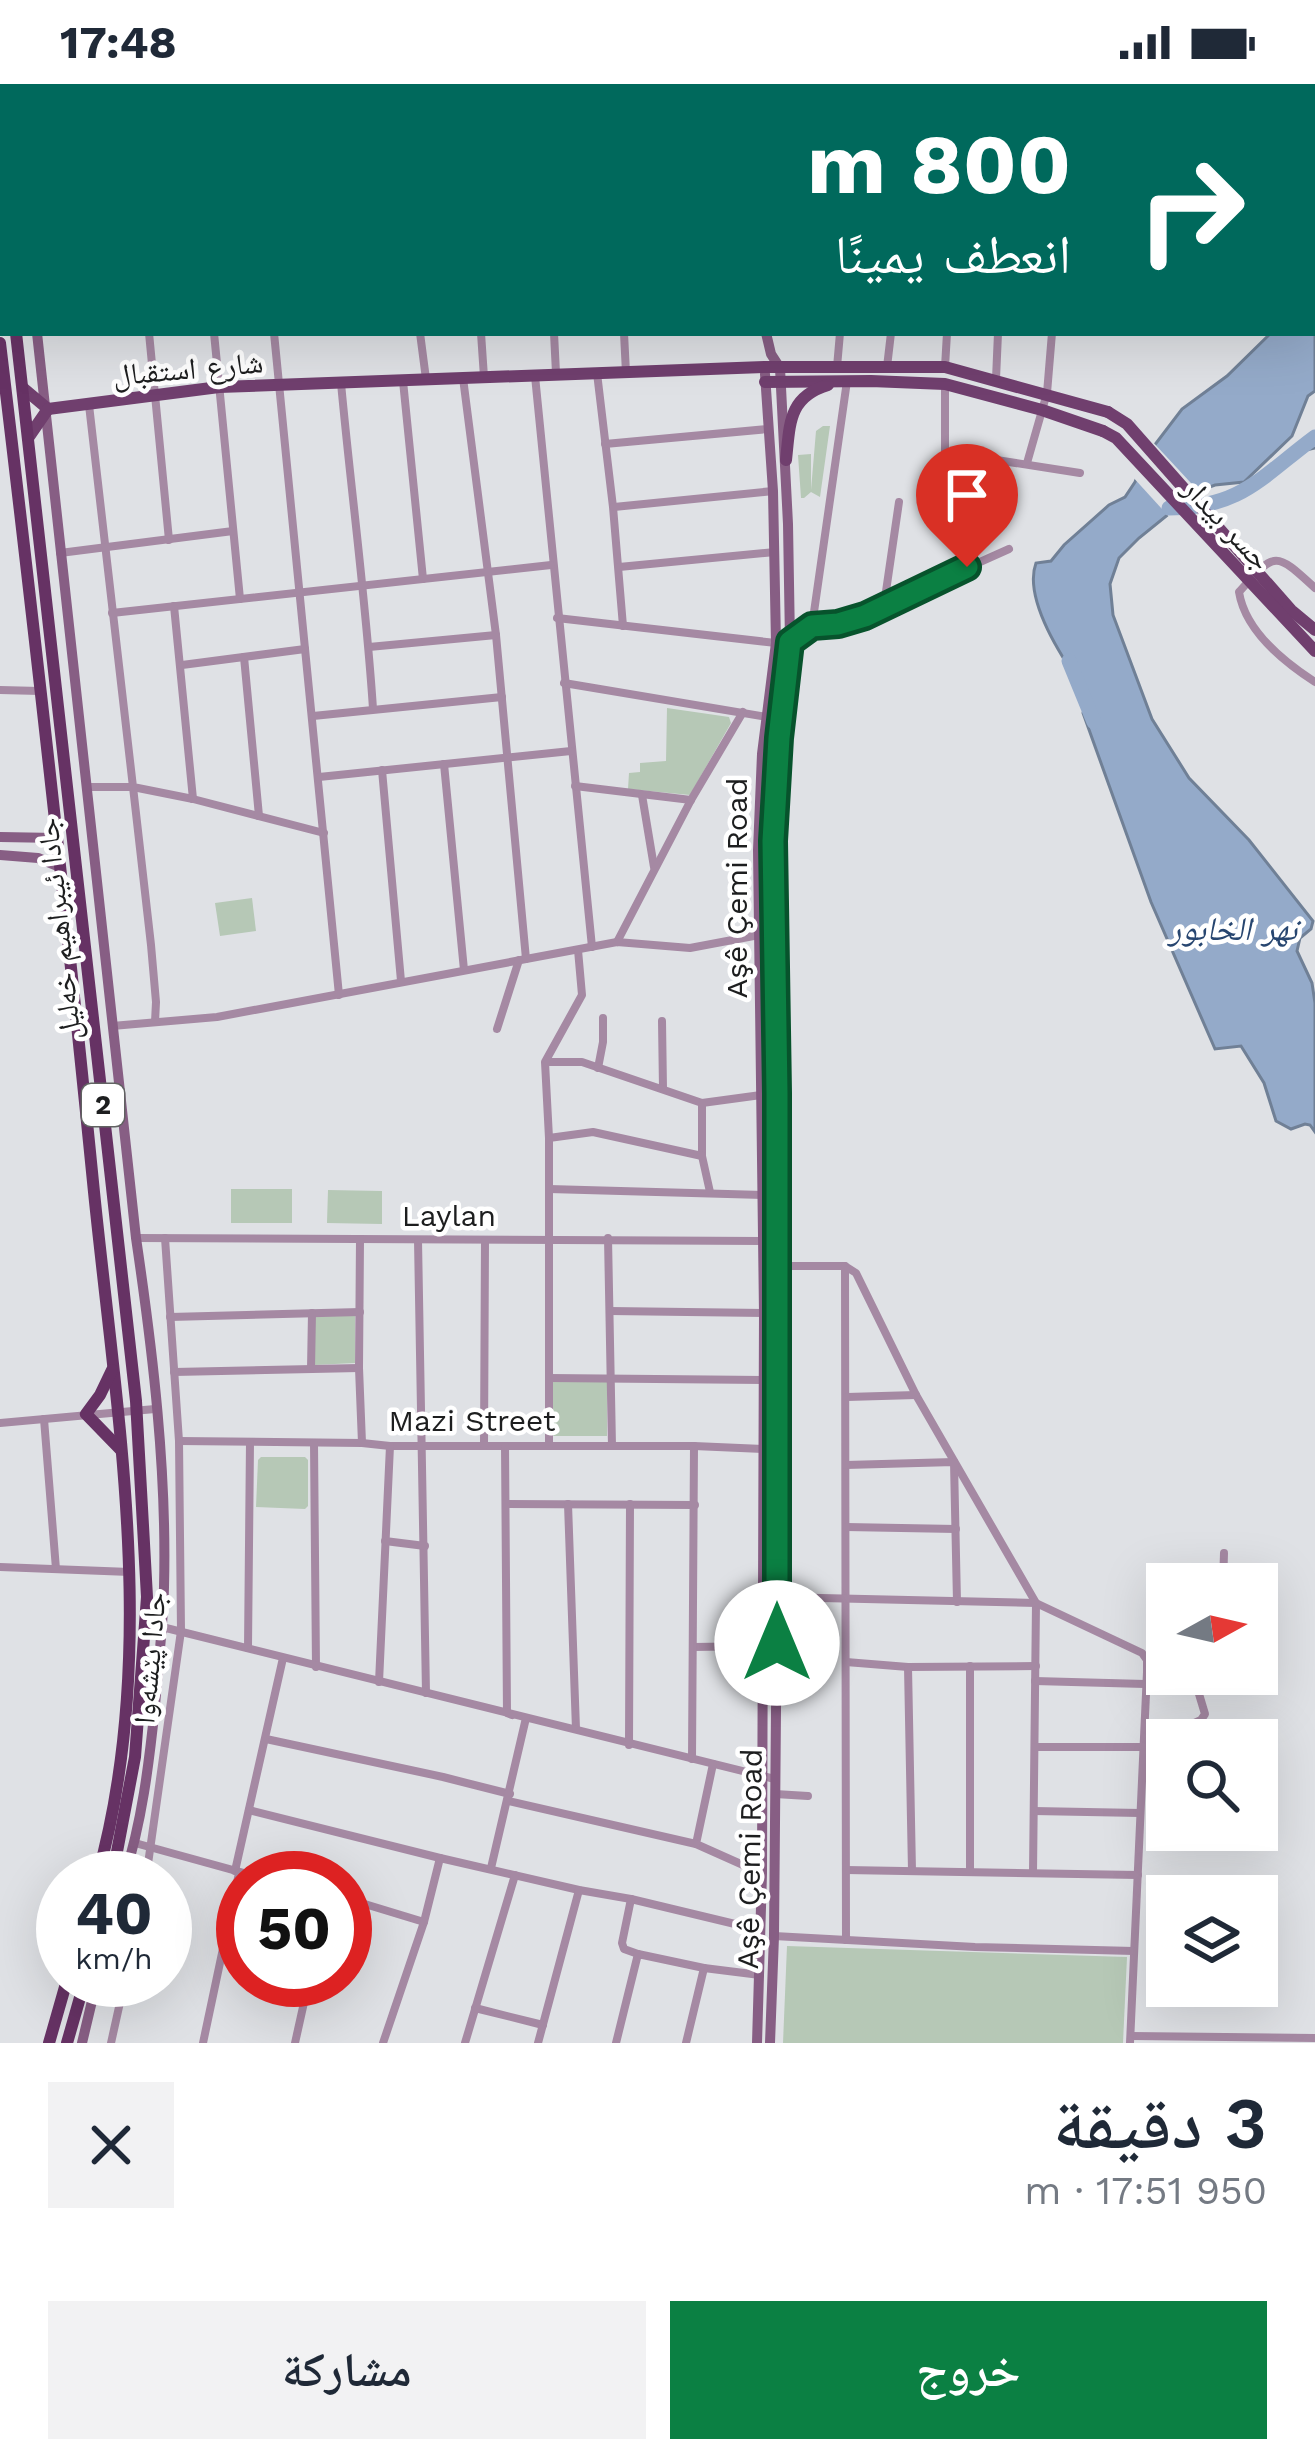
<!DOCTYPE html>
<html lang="ar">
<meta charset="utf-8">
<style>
body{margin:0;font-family:"Work Sans","Noto Naskh Arabic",sans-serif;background:#f2f2f3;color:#1f2937;direction:rtl;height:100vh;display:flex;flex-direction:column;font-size:45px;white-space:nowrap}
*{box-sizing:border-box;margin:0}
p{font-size:39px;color:#747a83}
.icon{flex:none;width:66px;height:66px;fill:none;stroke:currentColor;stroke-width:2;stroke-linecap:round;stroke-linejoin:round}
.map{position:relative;height:1959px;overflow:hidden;direction:ltr}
.details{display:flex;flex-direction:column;background:#fff;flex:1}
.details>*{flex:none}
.top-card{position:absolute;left:0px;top:0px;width:1317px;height:252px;box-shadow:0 12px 48px #0002;direction:rtl;background:#00695c;color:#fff;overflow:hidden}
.needle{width:78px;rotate:82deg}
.controls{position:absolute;left:1146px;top:1479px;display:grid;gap:24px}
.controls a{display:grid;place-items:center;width:132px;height:132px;border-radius:0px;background:#fff;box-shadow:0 12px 48px #0002;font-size:60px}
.speed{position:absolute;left:36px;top:1767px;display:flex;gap:24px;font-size:60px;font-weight:700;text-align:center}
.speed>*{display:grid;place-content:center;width:156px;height:156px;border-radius:50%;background:#fff;box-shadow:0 12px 48px #0002;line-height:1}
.speed small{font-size:30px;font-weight:400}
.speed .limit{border:18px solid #d22;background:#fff;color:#111}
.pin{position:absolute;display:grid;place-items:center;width:102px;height:102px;color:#fff;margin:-123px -51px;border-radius:50% 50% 50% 0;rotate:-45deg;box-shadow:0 0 12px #0007}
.pin .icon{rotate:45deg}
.me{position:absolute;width:132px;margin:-66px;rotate:0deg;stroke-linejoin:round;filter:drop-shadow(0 0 9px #0008)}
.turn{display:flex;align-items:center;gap:42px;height:252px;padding:0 48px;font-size:54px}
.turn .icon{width:156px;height:156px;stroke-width:2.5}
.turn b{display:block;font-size:84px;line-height:102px}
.round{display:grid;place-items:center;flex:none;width:126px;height:126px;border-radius:0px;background:#f2f2f3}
.summary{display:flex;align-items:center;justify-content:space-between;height:204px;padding:0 48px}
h1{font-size:72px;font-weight:600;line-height:90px}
.action{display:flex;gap:24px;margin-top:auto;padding:24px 48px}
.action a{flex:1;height:138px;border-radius:0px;background:#0b8043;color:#fff;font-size:48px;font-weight:600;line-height:138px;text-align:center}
.action a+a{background:#f2f2f3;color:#1f2937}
.status{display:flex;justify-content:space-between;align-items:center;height:84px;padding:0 60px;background:#fff;direction:ltr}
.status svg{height:33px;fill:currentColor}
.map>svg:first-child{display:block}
</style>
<div class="status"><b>17:48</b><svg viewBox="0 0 49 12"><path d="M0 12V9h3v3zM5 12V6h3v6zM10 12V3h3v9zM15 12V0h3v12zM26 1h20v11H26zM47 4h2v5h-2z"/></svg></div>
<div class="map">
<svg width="1315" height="1959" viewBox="0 0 1315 1959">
<rect width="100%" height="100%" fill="#dfe1e5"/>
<g fill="#b6c8b6">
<polygon points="823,342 830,342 820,413 811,408 804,414 801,414 798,371 811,370 811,406 816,347"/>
<polygon points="667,624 729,633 731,639 690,711 628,705 629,689 640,688 640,679 666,677"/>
<polygon points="252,814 256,847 220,852 215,819"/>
<rect x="231" y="1105" width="61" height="34"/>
<polygon points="328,1106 382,1107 382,1140 327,1139"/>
<polygon points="315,1232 355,1232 355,1279 314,1281"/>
<rect x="553" y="1296" width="54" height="56"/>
<polygon points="261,1373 305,1373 308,1376 308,1422 305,1425 256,1423 258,1376"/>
<polygon points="787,1862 1127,1873 1123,1959 783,1959"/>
</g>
<path fill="#94aac9" stroke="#708096" stroke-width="3" d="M1315 203V307L1308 312 1292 352 1244 398 1215 401 1196 408 1139 454 1119 474 1110 500 1113 531 1152 635 1189 694 1249 756 1313 837 1311 845 1300 854 1297 867 1312 899 1315 919V1048L1310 1041 1305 1040 1291 1045 1276 1037 1264 999 1241 962 1215 965 1151 818 1083 629 1088 612C1067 581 1022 517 1036 479L1051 477 1064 461 1109 421 1125 413 1135 398 1144 375 1182 325 1227 292 1271 249H1314Z"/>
<polygon fill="#dfe1e5" points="1151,356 1203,412 1172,436 1131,391 1139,372"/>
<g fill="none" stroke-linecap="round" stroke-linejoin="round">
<g stroke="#708096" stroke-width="3">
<polyline points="1314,174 1315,172"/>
<polyline points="1293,369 1315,364"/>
</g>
<g stroke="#94aac9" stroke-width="15">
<path d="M1169 424C1241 424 1261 393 1315 353"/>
<polyline points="1069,577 1094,638"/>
</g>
<g stroke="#a589a3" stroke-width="8">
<polyline points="121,0 122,3"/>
<polyline points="182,0 182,3"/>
<polyline points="322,0 323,3"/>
<polyline points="385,0 386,3"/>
<polyline points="521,0 521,3"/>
<polyline points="589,0 590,3"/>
<polyline points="806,0 806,3"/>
<polyline points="866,0 866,3"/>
<polyline points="1107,0 1107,3"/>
<polyline points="926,3 926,0"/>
<polyline points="1033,3 1034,0"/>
<polyline points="149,249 169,456"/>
<polyline points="214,249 240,515"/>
<polyline points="274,249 339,911"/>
<polyline points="420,249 426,295"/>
<polyline points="481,249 484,293"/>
<polyline points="554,249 556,289"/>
<polyline points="624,249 626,289"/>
<polyline points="837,283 840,249"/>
<polyline points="887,283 891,249"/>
<polyline points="945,283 947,249"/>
<polyline points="597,289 613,423 623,542"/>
<polyline points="535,292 592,863"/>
<polyline points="463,294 496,551 526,875"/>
<polyline points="996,295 998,249"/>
<polyline points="403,297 423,495"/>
<path d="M341 299C351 407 366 516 373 625"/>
<polyline points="945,300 945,368 1080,389"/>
<polyline points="89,321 133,703 193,715 324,749"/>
<polyline points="605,360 768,345"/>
<polyline points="1027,379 1047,309 1052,249"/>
<polyline points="614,423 773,407"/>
<polyline points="60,469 233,447"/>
<polyline points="619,483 775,468"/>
<path d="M1315 504C1274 466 1275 468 1239 508 1245 546 1284 578 1315 598"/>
<polyline points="884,521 899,418"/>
<polyline points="174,522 193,715"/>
<polyline points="112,529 551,481"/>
<polyline points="557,534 776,559"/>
<polyline points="812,542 847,297"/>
<path d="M790 558C798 553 807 544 816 542 845 536 857 539 884 521L1009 465"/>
<polyline points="369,563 496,551"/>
<polyline points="244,573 259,732"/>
<polyline points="182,581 305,565"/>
<polyline points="564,599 767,633"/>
<polyline points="0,606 40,607"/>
<polyline points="313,632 502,613"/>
<polyline points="444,680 464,886"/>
<polyline points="382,686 401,897"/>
<polyline points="319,693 571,667"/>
<polyline points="575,702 691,716"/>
<polyline points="87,703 133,703 151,861 156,918 155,938"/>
<polyline points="642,711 654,783"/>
<polyline points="617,858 691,716 743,628"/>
<polyline points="662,937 663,1005"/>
<polyline points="112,942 217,933 617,858 690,864 759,851"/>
<polyline points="497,945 519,876"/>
<polyline points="547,978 582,978 702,1019 761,1011"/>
<polyline points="598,984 603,958 603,934"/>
<polyline points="702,1019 702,1072 710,1108"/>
<polyline points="549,1054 593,1048 702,1072"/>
<polyline points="549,1105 763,1111"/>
<polyline points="136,1154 763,1157"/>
<polyline points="608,1154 612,1362"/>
<polyline points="360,1156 359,1284 362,1359"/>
<polyline points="418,1156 426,1609"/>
<polyline points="777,1182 845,1182 856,1189 916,1311 1036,1519 1033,1789"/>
<polyline points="845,1182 846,1856"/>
<polyline points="610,1227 764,1229"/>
<polyline points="170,1233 360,1228"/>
<polyline points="311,1285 312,1229"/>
<polyline points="174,1288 359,1284"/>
<polyline points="549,1294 763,1296"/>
<polyline points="847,1313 916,1311"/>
<polyline points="44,1335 56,1485"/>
<polyline points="0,1339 155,1325"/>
<polyline points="179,1357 362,1359 390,1362 694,1362 763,1365"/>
<polyline points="314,1359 316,1583"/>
<polyline points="484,1361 485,1157"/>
<polyline points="505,1362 507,1629 512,1631"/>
<polyline points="549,1362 549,1054 545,978 582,911 578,866"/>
<polyline points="846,1381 954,1378 957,1518"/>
<polyline points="506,1420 695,1421"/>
<polyline points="568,1420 576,1645"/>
<polyline points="846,1443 956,1445"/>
<polyline points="385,1457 425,1462"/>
<polyline points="0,1483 130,1488"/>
<polyline points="1223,1500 1224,1469"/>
<polyline points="777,1513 1036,1519 1142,1569 1147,1576 1147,1588 1130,1959"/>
<polyline points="162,1543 775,1695"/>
<polyline points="693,1563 763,1562"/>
<polyline points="248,1564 250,1358"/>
<polyline points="846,1578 908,1583 1036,1582"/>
<polyline points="908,1583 912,1787"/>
<polyline points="1035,1597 1145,1600"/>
<polyline points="379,1598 390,1362"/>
<polyline points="266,1655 443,1693 510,1710"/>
<polyline points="629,1661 630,1420"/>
<polyline points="1035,1663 1143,1663 1201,1636 1205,1630 1193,1590"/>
<polyline points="692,1675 694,1362"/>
<polyline points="713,1680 696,1760 761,1789"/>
<polyline points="775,1710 808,1712"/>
<polyline points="508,1717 696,1760"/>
<polyline points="249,1726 440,1774 579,1806 631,1815 760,1846"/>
<polyline points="1034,1727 1140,1729"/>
<polyline points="135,1759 262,1794"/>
<polyline points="491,1784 526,1634"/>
<polyline points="846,1786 1138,1791"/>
<polyline points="235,1787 283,1574"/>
<polyline points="970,1788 970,1582"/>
<polyline points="146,1794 181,1547 179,1357 165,1154"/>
<polyline points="345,1814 424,1838"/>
<polyline points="631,1815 622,1859 624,1865 638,1870"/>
<polyline points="774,1852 975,1863 1134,1867"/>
<polyline points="704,1884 760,1891"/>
<polyline points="475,1924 543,1941"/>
<polyline points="1131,1952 1315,1954"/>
<polyline points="111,1959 125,1896"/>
<polyline points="203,1959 239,1789"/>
<polyline points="295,1959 309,1896"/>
<polyline points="383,1959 424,1838 440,1774"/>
<polyline points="465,1959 515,1791"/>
<polyline points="538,1959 579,1806"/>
<polyline points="616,1959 638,1870 704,1884 686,1959"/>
</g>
<g stroke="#875e84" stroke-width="10">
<polyline points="8,0 8,3"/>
<polyline points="735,0 735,3"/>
<path d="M37 249 136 1154C153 1269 167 1387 164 1503 163 1543 158 1582 155 1622 149 1680 142 1738 124 1794"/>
<polyline points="766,249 771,270 780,284 788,440 790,558 790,579 779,654 773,757 777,1009 777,1513 774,1852 770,1959"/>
<polyline points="0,753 57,754"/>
<polyline points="0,771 38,774 60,783"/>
<polyline points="82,1959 97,1896"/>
<polyline points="757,1959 762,1789 764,1229 758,766 762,670 776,559 773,407 765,290"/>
</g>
<g stroke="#703f6e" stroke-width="12">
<polyline points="765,298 871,297 945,300 1042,326 1103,347"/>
<polyline points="23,304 48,325"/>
<polyline points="48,325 219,303 764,283 945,283 1108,328"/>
<polyline points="28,354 48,325"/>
<path d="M786 376C790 340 788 313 828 301"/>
</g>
<g stroke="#663264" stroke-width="12">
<polyline points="0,107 3,133"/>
<polyline points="16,249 136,1317 147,1513 135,1673 112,1794"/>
<path d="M0 259C34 542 66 825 94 1108 117 1335 160 1570 97 1794"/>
<polyline points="112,1286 100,1311 86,1330 120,1365"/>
<polyline points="49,1959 67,1896"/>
<polyline points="67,1959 85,1896"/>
</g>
<g stroke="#703f6e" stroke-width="12">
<polyline points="1108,328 1127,340 1291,526 1315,546"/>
<polyline points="1103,347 1116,354 1315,567"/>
</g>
</g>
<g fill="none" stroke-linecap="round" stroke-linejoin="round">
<defs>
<polyline id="route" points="777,1559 777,1009 773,757 779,654 790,558 812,542 838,540 865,532 967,483"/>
</defs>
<use href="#route" stroke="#07532c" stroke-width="30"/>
<use href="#route" stroke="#0b8043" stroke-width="21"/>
</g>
<g text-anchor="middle" stroke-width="9" stroke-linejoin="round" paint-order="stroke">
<rect fill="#fff" stroke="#616262" stroke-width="3" x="82" y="1000" width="42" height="42" rx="9"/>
<g font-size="27" font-weight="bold" fill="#1d1e1f">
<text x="103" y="1030">2</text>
</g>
<g font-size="30" fill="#1d1e1f" stroke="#fff">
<text transform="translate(188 285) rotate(-5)" y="10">شارع استقبال</text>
<text transform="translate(1227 440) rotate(47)" y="10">جسر بيدار</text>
<text transform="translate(737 804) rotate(-90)" y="10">Aşê Çemi Road</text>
<text transform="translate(59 845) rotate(-96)" y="10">جادا ئیبراهیم خەلیل</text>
<text x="449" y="1142">Laylan</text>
<text x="472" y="1347">Mazi Street</text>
<text transform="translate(150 1574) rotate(-85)" y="10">جادا پێشەوا</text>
<text transform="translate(750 1775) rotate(-89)" y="10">Aşê Çemi Road</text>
</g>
<g font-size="33" font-style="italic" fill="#274670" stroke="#fff">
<text x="1233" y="856">نهر الخابور</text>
</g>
</g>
</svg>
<div class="controls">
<a><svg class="needle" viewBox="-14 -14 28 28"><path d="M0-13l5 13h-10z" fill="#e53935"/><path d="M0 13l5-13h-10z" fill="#747a83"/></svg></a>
<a><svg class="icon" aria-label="search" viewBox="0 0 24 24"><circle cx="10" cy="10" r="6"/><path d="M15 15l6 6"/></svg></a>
<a><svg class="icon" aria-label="layers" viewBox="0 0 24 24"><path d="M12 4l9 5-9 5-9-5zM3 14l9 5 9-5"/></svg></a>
</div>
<div class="speed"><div>40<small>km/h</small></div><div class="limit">50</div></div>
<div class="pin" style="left:967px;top:483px;background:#d93025"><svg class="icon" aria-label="arrive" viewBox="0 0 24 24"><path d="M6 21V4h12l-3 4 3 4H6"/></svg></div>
<svg class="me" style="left:777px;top:1559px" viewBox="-20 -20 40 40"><circle r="19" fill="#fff"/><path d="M0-13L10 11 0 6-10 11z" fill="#0b8043"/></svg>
<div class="top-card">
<div class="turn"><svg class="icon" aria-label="right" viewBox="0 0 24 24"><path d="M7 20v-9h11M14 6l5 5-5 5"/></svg><div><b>800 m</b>انعطف يمينًا</div></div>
</div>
</div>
<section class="details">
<div class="summary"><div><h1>3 دقيقة</h1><p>950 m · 17:51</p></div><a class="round"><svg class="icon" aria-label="close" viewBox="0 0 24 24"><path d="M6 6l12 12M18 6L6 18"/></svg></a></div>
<div class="action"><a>خروج</a><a>مشاركة</a></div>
</section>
